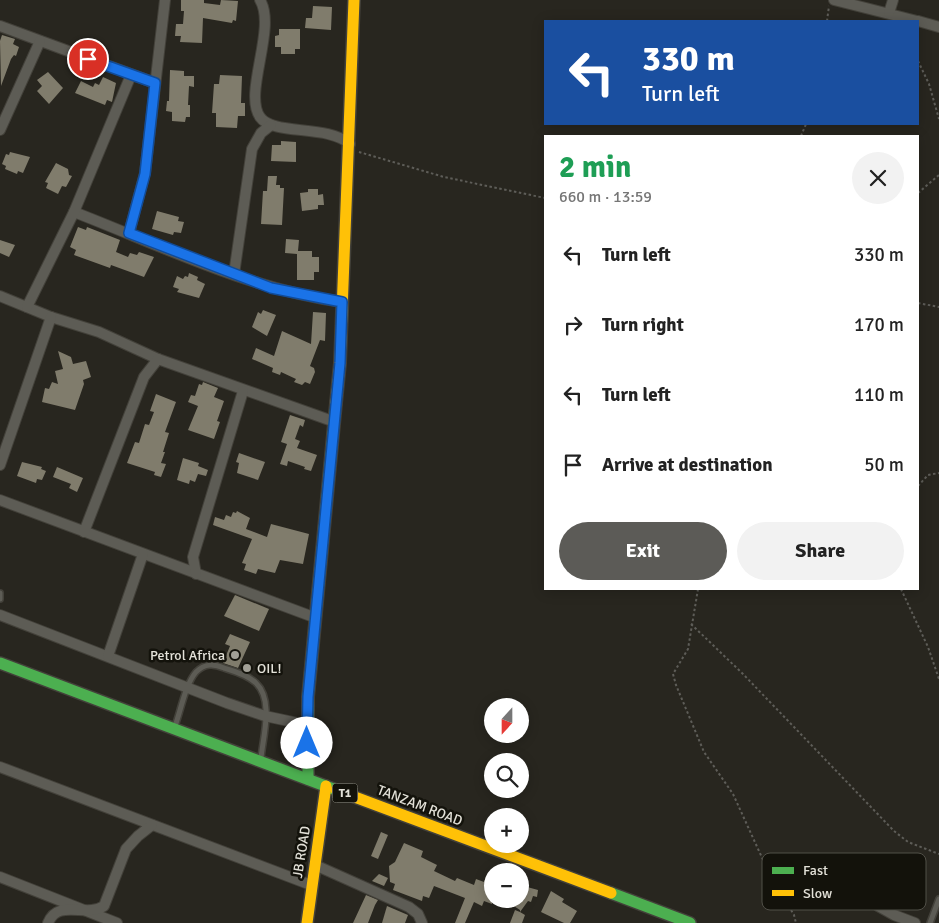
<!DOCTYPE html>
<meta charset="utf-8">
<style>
body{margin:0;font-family:Signika,sans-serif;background:#f2f2f2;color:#222;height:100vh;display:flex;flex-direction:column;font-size:19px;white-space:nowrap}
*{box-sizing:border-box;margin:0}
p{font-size:16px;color:#767676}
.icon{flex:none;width:28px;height:28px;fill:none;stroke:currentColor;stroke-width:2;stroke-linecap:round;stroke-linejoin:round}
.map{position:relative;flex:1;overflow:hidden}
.side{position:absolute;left:544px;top:135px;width:375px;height:455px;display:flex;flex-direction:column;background:#fff;border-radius:0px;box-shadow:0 2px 12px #0003}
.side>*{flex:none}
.top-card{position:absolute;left:544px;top:20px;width:375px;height:105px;border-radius:0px;box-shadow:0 2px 12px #0003;background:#1a4fa0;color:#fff;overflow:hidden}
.needle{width:32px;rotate:201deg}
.fabs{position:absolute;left:484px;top:698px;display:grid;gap:10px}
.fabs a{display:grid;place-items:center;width:45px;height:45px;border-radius:50%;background:#fff;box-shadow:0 2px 12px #0003;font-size:25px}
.pin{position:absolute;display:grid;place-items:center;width:42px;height:42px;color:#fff;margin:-21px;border:2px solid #fff;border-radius:50%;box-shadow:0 1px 5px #0007}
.me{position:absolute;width:55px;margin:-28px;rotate:0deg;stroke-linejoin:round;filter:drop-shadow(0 0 4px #0008)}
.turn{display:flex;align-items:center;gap:18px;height:105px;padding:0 15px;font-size:22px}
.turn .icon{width:65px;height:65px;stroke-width:2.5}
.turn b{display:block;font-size:35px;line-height:42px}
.round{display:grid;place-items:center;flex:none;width:52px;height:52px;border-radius:26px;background:#f2f2f2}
.overview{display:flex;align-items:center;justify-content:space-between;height:85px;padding:0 15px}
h1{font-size:30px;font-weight:700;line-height:38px;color:#1e9e55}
.primary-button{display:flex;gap:10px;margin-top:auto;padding:10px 15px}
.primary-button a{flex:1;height:58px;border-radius:30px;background:#5c5b57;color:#fff;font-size:20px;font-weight:700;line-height:58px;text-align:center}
.primary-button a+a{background:#f2f2f2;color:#222}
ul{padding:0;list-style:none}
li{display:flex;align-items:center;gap:15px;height:70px;padding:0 15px}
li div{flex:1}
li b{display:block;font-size:19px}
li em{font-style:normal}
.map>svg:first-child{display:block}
</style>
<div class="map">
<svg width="939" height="923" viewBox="0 0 939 923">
<rect width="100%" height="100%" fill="#28261f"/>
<g fill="#807c6c">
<polygon points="181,0 204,0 204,3 220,5 221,0 238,1 236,21 233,20 232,23 203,18 202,43 180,42 181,36 175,36 176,24 183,24 184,11 181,11"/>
<polygon points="313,6 332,7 331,30 305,28 306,18 312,18"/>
<polygon points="279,29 300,29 300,49 295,49 295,54 281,54 281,47 275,47 275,36 279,35"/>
<polygon points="2,35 15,39 13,44 19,47 16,56 14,55 11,59 1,86 0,41"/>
<polygon points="170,70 184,71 184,76 194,76 194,87 189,86 188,105 190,105 190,117 186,117 185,122 172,121 172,112 166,111 167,101 169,101"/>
<polygon points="48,72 63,88 49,104 37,91 42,86 37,80"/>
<polygon points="220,75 242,76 241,103 245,103 245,116 238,116 237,128 216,127 216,113 212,113 214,84 219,84"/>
<polygon points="103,77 116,83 112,102 107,100 105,105 75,93 81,81 93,87 95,83 99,85"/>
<polygon points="281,141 296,142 296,162 271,161 272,145 281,145"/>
<polygon points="10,152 30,157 23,173 18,171 17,174 5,169 6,166 2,164 6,154 9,155"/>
<polygon points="56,163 68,169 69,175 72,176 66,187 62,186 58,194 46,188 48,183 45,182"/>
<polygon points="268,176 277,176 276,185 280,185 280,188 284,188 282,225 261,224 263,191 267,191"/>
<polygon points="308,189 318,189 318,195 323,194 324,205 318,205 318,209 302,211 300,193 308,192"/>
<polygon points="157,211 179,217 178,221 184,222 181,233 174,232 173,235 152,229"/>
<polygon points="78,227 86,230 87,227 120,240 116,252 128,257 130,253 137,255 139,252 154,257 144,277 111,265 110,268 74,255 76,250 70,247"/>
<polygon points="286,239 299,240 298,251 312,251 312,257 319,257 319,272 314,272 314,280 297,280 297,254 285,253"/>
<polygon points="0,240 15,245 9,257 0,253"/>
<polygon points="189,273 198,277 197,280 205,284 199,298 177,292 179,289 173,287 177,276 183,279 185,276 188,277"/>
<polygon points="263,310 276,315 267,336 252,327 258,312 261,314"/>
<polygon points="313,312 326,313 325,341 320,340 310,366 314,368 315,372 310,384 305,382 302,385 294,382 296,379 281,372 280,375 272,372 273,368 252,359 256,348 274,356 282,331 311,344"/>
<polygon points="58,351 71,357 73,364 86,361 91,377 83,380 84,384 75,410 42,402 45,388 49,389 52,382 58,384 55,371 63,369"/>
<polygon points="203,382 218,388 214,397 224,401 217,421 220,422 214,439 188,430 198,406 188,402 191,395 195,396 199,384 202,385"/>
<polygon points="156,394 176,402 165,432 169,433 163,452 165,452 161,463 166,464 161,477 154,475 155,472 127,463 135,442 139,443 145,424 149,425 154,412 150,411"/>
<polygon points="290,415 305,420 303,427 300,425 295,439 300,441 297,448 317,455 311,471 304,469 305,467 288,461 287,466 280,464 287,444 281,442"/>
<polygon points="239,453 265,462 258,480 237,473 239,463 236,462"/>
<polygon points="183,458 199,463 198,466 208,470 206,476 198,474 195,482 190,480 189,484 177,480"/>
<polygon points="22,462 42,467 41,469 46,471 42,480 37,479 36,483 17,476"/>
<polygon points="57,467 83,478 77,492 69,488 71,484 53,477"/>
<polygon points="237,511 250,518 246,529 267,537 271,524 309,534 303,564 280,560 275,573 258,569 256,574 244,570 246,564 242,563 252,539 213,525 215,517 224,520 226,515 231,517 233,512 236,513"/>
<polygon points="235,595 269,609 259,631 224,616"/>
<polygon points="230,634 250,642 238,668 223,663 230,646 225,644"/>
<polygon points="381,832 388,835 378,859 371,856"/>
<polygon points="404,843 423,851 421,857 437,865 434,871 455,881 457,878 474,885 476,879 484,882 486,877 492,880 492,904 484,901 482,906 474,902 465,923 455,923 465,898 434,886 429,898 423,896 422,901 393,890 395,884 390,882 389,866 395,862"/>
<polygon points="379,874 388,878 384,886 372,881"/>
<polygon points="520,885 538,890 537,897 533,896 531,902 528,901 520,912 525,915 522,923 510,923 515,910 520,912 520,910 503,899 520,899"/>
<polygon points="551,891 564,899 562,902 577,911 570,923 564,923 541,912"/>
<polygon points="366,895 378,900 375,905 368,923 353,923"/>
<polygon points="387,906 408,915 405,923 382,923"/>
</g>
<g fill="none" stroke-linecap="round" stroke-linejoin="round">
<defs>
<g id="lane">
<polyline points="0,593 0,599"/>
<path d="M175 726C181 710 185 685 196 672 205 663 214 664 224 668 234 671 248 675 256 683 274 700 263 737 261 758"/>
<polyline points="930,923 939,899"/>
</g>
<g id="street">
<path d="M260 0C277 28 243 93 260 117 273 136 327 124 350 144"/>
<polyline points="834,0 917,21"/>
<polyline points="889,13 893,0"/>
<polyline points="918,21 939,27"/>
<polyline points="0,26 155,83"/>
<polyline points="0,130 40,41"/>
<path d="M74 212C162 246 248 289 342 302"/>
<polyline points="129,233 145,173 165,0"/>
<polyline points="234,274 252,149 261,133 271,125"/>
<polyline points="0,296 51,317 99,332 158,359 335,422"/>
<polyline points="27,307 74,212 131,75"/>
<polyline points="0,465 51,317"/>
<polyline points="0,500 316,618"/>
<polyline points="84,532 144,377 158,359"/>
<polyline points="196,574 193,557 243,391"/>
<polyline points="0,615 227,703 265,716 307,725"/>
<polyline points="108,656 143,554"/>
<polyline points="0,767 311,885"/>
<polyline points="315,865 409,907 418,914 422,923"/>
<polyline points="0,877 117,923"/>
<polyline points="878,906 894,915 915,923"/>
<path d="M48 923C58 898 86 918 104 906L126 849 138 836 152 825"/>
</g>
<g id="fast">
<polyline points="0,663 336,790"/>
<polyline points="308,779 308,697 336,403"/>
<polyline points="611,893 690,923"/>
</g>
<g id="slow">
<polyline points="336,403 340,363 354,0"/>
<polyline points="336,790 611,893"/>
<polyline points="307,923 326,786"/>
</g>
</defs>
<use href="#lane" stroke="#43413a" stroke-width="8"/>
<use href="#street" stroke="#43413a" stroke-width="12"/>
<use href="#fast" stroke="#43413a" stroke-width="14"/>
<use href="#slow" stroke="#43413a" stroke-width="14"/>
<g stroke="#5e5d58" stroke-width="2" stroke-dasharray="2.5 2.5" stroke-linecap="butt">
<polyline points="827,21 829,6"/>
<polyline points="918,61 929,84 939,119"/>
<polyline points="801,136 806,124"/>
<polyline points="359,152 444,177 545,198"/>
<polyline points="918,193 939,175"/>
<polyline points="918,303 939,307"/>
<polyline points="918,486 928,475 939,473"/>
<polyline points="698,589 688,649 673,674 676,685 704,752 733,794 769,873 794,915 796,923"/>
<polyline points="901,589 928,647 939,679"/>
<polyline points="691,624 743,674 894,831 908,842 939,854"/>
</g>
<use href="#lane" stroke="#5d5c55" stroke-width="5"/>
<use href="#street" stroke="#5d5c55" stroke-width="10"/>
<use href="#fast" stroke="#4caf50" stroke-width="11"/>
<use href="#slow" stroke="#ffc107" stroke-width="11"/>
</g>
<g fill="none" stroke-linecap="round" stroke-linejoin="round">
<defs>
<polyline id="route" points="88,59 155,83 145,174 129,233 271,288 342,302 340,363 308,697 307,743"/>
</defs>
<use href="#route" stroke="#114b97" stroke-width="12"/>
<use href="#route" stroke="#1a73e8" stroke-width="9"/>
</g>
<g fill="#a2a097" stroke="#13120b" stroke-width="2">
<circle cx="235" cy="655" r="5"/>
<circle cx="247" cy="668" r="5"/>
</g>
<g text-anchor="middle" stroke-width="5" stroke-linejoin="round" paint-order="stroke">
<rect fill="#13120b" stroke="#a5a39a" stroke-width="1" x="332.5" y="783.5" width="25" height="19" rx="4"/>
<g font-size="12" font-weight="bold" fill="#e3e1d8">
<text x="345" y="797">T1</text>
</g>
<g font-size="14" fill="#e3e1d8" stroke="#13120b" text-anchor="end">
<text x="225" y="660">Petrol Africa</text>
<text x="257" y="673" text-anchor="start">OIL!</text>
</g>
<g font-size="14" fill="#e3e1d8" stroke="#13120b">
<text transform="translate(420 805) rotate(21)" y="5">TANZAM ROAD</text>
<text transform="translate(301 852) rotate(-81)" y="5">JB ROAD</text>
</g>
</g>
<rect x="762" y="853" width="164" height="57" rx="8" fill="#13120b" stroke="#515048" stroke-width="1"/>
<rect x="772" y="867" width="22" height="7" fill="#4caf50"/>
<rect x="772" y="890" width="22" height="6" fill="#ffc107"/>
<g font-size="14" fill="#e3e1d8">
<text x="803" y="875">Fast</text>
<text x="803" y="898">Slow</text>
</g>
</svg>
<div class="fabs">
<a><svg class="needle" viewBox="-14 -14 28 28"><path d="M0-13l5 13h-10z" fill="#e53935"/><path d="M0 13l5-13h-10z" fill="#767676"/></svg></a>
<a><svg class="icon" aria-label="search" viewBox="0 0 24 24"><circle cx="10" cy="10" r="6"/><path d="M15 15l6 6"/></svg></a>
<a>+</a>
<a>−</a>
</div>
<div class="pin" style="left:88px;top:59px;background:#d93025"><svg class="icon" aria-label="arrive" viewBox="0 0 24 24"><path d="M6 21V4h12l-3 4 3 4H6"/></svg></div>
<svg class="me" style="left:307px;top:743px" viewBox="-20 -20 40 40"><circle r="19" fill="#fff"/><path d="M0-13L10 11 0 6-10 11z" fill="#1a73e8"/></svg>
<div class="top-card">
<div class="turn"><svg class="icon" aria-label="left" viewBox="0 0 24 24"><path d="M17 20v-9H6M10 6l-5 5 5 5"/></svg><div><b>330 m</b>Turn left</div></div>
</div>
<section class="side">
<div class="overview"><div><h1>2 min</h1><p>660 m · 13:59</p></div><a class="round"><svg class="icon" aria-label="close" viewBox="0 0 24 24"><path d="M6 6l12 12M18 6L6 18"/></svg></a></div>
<ul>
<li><svg class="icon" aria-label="left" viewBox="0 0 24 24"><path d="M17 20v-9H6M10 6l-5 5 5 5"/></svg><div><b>Turn left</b></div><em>330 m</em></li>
<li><svg class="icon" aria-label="right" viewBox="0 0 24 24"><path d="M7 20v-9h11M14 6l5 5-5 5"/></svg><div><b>Turn right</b></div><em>170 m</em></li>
<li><svg class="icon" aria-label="left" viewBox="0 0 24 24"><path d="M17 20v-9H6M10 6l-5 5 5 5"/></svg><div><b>Turn left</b></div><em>110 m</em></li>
<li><svg class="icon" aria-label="arrive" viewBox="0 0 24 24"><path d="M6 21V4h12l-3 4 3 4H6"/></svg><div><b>Arrive at destination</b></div><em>50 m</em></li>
</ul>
<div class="primary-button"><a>Exit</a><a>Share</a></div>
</section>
</div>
